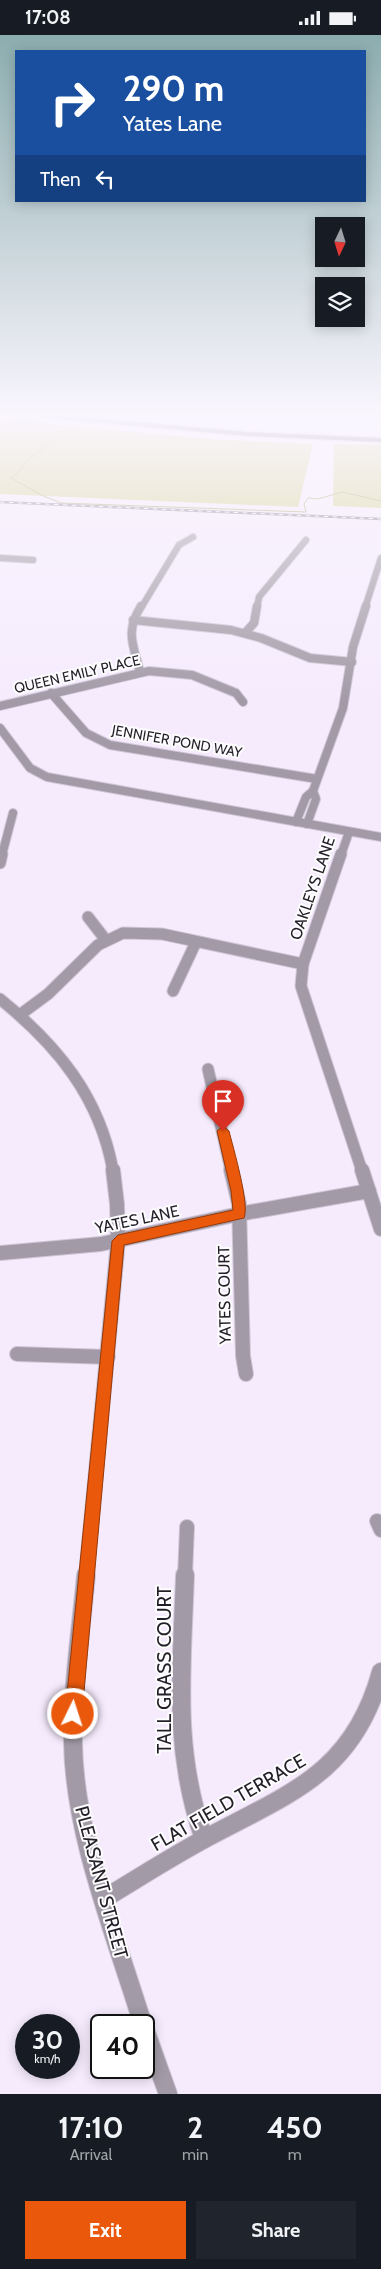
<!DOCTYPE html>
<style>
body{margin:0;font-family:Cabin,sans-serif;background:#20242c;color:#f1f3f6;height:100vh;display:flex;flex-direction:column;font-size:19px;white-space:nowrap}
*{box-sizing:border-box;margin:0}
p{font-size:16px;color:#9ea1a6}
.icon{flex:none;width:28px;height:28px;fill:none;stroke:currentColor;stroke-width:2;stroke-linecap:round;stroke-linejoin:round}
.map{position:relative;height:2059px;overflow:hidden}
.side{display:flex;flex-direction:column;background:#171b24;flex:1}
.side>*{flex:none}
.banner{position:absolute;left:15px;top:15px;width:351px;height:152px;border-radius:0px;box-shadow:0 2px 12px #0003;background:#1a4fa0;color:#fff;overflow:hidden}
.needle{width:32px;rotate:184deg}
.controls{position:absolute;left:315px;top:182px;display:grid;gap:10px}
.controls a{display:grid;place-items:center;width:50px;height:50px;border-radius:0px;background:#171b24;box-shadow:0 2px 12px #0003;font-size:25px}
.speed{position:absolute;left:15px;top:1979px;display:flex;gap:10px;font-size:25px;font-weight:700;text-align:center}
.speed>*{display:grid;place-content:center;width:65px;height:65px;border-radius:50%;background:#171b24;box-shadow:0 2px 12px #0003;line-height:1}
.speed small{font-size:12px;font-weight:400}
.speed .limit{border:2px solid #111;border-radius:8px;background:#fff;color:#111}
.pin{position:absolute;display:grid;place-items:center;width:42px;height:42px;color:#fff;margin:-51px -21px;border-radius:50% 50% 50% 0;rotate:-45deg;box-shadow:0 0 5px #0007}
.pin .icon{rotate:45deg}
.me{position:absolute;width:55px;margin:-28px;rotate:4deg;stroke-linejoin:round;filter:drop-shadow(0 0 4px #0008)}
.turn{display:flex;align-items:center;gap:18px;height:105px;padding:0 25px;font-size:22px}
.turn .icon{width:65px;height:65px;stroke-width:2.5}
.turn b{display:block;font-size:35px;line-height:42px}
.then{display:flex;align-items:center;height:48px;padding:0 25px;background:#0003;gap:10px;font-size:19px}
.eta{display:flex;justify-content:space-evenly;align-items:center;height:85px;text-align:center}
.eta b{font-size:30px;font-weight:800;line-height:35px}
.primary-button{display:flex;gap:10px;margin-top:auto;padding:10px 25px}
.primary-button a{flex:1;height:58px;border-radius:0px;background:#ea580c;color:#fff;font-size:20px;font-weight:800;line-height:58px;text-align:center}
.primary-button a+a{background:#20242c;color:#f1f3f6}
.status{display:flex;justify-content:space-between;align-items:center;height:35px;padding:0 25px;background:#171b24;direction:ltr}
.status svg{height:14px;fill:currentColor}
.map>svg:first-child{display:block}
</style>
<div class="status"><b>17:08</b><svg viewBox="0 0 49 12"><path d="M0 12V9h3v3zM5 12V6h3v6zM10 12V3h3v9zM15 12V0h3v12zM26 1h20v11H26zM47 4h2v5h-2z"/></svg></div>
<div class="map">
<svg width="381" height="2059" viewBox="0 0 381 2059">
<rect width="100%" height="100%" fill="#f5ebfd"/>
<g fill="#d2d088">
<polygon points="0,384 209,404 313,409 298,472 0,459"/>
<polygon points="334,409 381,410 381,473 333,471"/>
</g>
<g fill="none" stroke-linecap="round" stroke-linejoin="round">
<path stroke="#a3a259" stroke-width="1" d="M7 379 14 384 64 392C58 403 43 412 33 421 24 428 21 437 11 443L41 460 61 468 306 477 304 469 308 463 318 464 342 457 381 466"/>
<defs>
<g id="minor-far4">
<polyline points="0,523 33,525"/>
<polyline points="141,573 179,510 193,502"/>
<polyline points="257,573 259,562 306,505"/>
<polyline points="365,573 381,523"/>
</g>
<g id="minor-far3">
<polyline points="133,585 231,595 261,603 310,623 352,627"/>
<polyline points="245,598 254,588 257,571"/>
<path d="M140 637C133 609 125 597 141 571"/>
<polyline points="51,658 86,698 110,710 317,744"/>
<polyline points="0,671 149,636 192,640 236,658 243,667"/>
<polyline points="0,693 30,733 47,742 381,802"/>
<polyline points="313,756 343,673 353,612 366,571"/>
<polyline points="296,787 306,762 313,756 316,764 307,789"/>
<polyline points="2,820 13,778"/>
<polyline points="341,820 349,797"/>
</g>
<g id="minor-far2">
<polyline points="341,819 303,929 301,951 362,1136"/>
<polyline points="0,828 2,819"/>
<polyline points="88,882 105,904"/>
<polyline points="173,956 196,907"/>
<path d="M0 964C57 1010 100 1062 113 1136"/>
<polyline points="21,979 48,959 98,910 123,898 162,899 303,929"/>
<polyline points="208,1034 231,1136"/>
</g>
<g id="minor-far1">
<polyline points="231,1135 239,1169 243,1321 246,1339"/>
<polyline points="362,1135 381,1194"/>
<polyline points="0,1218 101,1209 239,1179 369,1156"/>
<polyline points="17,1319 108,1322"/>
<polyline points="377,1486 381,1495"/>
<polyline points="86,1541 118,1206 117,1169 113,1135"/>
<polyline points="185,1541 187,1492"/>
</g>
<g id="minor">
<path d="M86 1540C81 1595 72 1651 73 1707 74 1800 116 1901 143 1990"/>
<path d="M185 1540C182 1634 172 1713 204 1804"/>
<path d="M105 1863C140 1842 174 1820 210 1801 293 1757 354 1736 381 1637"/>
<polyline points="144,1992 168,2059"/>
</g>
<polygon id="highway" points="22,379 50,379 248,397 381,403 381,407 248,401 26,381"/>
</defs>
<use href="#minor-far4" stroke="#cfc6d7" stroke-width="8"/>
<use href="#minor-far3" stroke="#cfc6d7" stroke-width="10"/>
<use href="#minor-far2" stroke="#cfc6d7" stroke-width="13"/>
<use href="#minor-far1" stroke="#cfc6d7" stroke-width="16"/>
<use href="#minor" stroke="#cfc6d7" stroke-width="20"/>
<use href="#highway" stroke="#cfc6d7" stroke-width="3"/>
<use href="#minor-far4" stroke="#a29ba7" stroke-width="6"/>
<use href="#minor-far3" stroke="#a29ba7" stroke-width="8"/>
<use href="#minor-far2" stroke="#a29ba7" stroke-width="11"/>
<use href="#minor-far1" stroke="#a29ba7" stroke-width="14"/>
<use href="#minor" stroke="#a29ba7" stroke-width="18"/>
<use href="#highway" fill="#4c3f56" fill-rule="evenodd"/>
<defs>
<polyline id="rail" points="0,467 381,484"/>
</defs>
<use href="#rail" stroke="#847c8b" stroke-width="2.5"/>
<use href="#rail" stroke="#fdfdfd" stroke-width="1" stroke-dasharray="4.5" stroke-linecap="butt"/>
</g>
<linearGradient id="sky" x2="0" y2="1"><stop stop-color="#8cadaf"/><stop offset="0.57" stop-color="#faf6fe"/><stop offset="1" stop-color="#faf6fe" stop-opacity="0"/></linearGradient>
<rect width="381" height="667" fill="url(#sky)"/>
<path fill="#ea580c" stroke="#983908" d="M223 1091 229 1096C233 1112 250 1170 244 1183L124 1210 82 1679 79 1685 73 1687 67 1685 65 1679 112 1206 118 1200 233 1175 231 1156 217 1096Z"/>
<g text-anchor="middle" stroke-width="4" stroke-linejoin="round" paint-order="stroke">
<g font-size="14" fill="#241e29" stroke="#fdfdfd">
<text transform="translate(77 639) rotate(-13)" y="5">QUEEN EMILY PLACE</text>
<text transform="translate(177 706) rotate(10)" y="5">JENNIFER POND WAY</text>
</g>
<g font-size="16" fill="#241e29" stroke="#fdfdfd">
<text transform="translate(312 853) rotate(-71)" y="6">OAKLEYS LANE</text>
<text transform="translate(137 1184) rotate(-12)" y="6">YATES LANE</text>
<text transform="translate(224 1260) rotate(-91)" y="6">YATES COURT</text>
</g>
<g font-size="19" fill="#241e29" stroke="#fdfdfd">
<text transform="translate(164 1635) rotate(-90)" y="7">TALL GRASS COURT</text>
<text transform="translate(228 1767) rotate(-30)" y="7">FLAT FIELD TERRACE</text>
<text transform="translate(102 1847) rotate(75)" y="7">PLEASANT STREET</text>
</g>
</g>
</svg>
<div class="controls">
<a><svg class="needle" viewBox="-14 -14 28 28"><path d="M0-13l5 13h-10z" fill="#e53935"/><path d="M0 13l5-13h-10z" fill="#9ea1a6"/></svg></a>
<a><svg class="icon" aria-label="layers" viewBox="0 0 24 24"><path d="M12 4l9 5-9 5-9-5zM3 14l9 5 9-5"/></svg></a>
</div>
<div class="speed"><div>30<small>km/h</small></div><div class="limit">40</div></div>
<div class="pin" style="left:223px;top:1096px;background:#d93025"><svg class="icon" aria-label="arrive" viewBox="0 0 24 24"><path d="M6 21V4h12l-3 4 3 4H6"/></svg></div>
<svg class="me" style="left:73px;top:1679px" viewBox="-20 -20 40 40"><circle r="17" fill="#ea580c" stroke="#fff" stroke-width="3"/><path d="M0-11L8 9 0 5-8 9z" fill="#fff"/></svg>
<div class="banner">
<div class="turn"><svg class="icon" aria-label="right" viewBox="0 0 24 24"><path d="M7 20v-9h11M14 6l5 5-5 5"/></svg><div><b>290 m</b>Yates Lane</div></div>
<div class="then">Then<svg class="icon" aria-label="left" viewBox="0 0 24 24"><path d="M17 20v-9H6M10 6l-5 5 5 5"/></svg></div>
</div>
</div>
<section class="side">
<div class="eta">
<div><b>17:10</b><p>Arrival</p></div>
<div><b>2</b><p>min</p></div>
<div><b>450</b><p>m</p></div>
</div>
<div class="primary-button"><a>Exit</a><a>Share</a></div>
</section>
